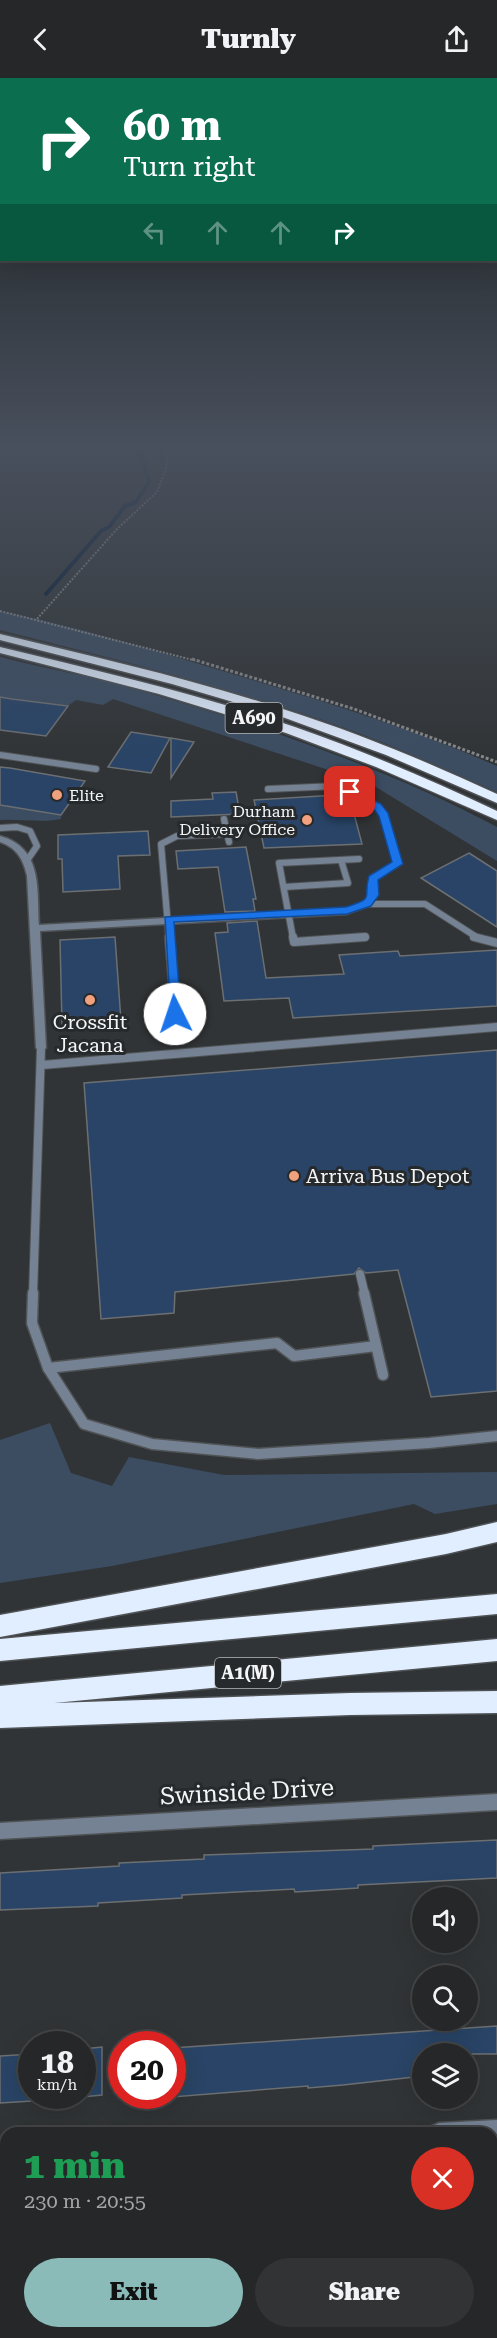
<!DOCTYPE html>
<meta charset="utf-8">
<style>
body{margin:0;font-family:"Roboto Serif",serif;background:#313334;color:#f1f3f6;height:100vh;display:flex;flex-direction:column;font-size:22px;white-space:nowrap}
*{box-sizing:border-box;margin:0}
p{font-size:20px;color:#a3a5a8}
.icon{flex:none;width:33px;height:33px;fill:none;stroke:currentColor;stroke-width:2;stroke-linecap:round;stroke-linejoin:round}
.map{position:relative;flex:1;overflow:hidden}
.sheet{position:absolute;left:0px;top:2049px;width:498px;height:212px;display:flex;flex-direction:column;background:#252728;border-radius:18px 18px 0 0;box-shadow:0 6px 24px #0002,0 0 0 2px #424445}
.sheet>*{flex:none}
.hud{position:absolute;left:0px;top:0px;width:498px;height:183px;box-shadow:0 6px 24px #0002,0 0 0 2px #424445;background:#0b6e4f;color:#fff;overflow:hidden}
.buttons{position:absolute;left:412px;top:1809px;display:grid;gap:12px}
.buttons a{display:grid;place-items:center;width:66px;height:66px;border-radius:50%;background:#252728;box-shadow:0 6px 24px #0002,0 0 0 2px #424445;font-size:30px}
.speed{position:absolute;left:18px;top:1953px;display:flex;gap:12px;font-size:30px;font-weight:700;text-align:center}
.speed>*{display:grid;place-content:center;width:78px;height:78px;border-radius:50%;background:#252728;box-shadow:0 6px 24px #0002,0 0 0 2px #424445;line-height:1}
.speed small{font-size:15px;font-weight:400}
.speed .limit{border:9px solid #d22;background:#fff;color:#111}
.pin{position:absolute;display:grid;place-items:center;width:51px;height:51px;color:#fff;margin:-26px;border-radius:12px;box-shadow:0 3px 9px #0006}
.me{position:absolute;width:66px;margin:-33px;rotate:356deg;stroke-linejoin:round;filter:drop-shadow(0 0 4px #0008)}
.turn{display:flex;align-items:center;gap:21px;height:126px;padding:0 24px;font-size:27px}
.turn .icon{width:78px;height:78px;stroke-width:2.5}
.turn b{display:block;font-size:42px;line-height:51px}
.lanes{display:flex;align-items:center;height:57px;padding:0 24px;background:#0003;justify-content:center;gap:30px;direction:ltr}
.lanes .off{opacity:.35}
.round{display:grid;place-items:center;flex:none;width:63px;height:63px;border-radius:32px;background:#313334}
.head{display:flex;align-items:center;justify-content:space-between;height:102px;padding:0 24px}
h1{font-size:36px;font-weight:800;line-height:45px;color:#1e9e55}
.cta{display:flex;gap:12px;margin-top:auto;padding:12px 24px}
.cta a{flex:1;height:69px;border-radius:36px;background:#8bbbb9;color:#111;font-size:24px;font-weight:800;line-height:69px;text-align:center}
.cta a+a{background:#313334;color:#f1f3f6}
header{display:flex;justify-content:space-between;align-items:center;height:78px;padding:0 24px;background:#252728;font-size:27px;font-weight:800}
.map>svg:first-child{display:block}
</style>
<header><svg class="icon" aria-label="back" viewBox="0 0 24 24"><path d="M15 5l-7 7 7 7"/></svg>Turnly<svg class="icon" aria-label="share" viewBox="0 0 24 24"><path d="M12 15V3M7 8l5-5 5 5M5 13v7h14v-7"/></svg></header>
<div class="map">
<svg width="497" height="2260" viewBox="0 0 497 2260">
<rect width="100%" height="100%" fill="#313436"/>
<g fill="#3c4d62">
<path d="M0 533C78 549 153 572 229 595 320 622 411 650 497 688V714C428 683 358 652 285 630 191 600 96 576 0 552Z"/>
<path d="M0 579C42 590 86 597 128 609 251 644 385 689 497 749V783L371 706 113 621 103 627 76 622 68 628 0 619Z"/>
<path d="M0 727 61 737V741C42 745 21 741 0 742Z"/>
<polygon points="50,1345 71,1395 112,1408 129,1379 224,1397 497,1394 497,1426 435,1436 414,1426 112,1488 0,1505 0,1362"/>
</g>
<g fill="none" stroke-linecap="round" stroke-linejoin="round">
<polyline stroke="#001835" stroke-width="4" points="46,516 101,453 109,449 125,428 136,424 149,404 138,366"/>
</g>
<g fill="#294466" stroke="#6c6f72" stroke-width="1.5">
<polygon points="0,619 12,621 68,628 46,658 0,652"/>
<polygon points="131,654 170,660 151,695 108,689"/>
<polygon points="171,660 194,664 171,700"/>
<polygon points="0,689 10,690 85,703 61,737 0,727"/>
<polygon points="236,714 240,736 171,739 171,723 213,721 212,715"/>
<polygon points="337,717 340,729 352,728 362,766 264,770 254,722"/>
<polygon points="148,753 150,777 118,778 120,811 63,814 62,781 58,781 58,757"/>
<polygon points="246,769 256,821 253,821 255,833 225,834 218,789 178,791 176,773"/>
<polygon points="469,775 497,793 497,849 421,800"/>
<polygon points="257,843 266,900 344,896 339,877 398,873 400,878 497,872 497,928 293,940 289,920 224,923 215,855 228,854 227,845"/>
<polygon points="115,859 121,943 62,946 60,862"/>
<polygon points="497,972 497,1313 431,1319 398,1192 366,1195 359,1190 354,1196 175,1214 174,1235 101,1241 84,1005"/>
<polygon points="497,1762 497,1800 358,1807 358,1810 326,1812 295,1814 294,1811 182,1817 182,1820 98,1825 98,1828 0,1832 0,1795 119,1788 119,1785 204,1781 204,1777 373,1771 373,1768"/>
<polygon points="497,1948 497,1976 423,1976 423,1998 343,2007 308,2010 308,2008 172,2019 172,1970"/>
<polygon points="102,1969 102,2017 82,2019 82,1971"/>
<polygon points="32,1976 32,2023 0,2025 0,1978"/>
</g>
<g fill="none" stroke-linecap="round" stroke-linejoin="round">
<defs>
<g id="lane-far2">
<polyline points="0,677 96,691"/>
<polyline points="268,711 337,708 378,728 384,737 397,786 372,800 374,817 367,826 347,833"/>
<polyline points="224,741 229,764"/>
<polyline points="0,750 17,749 30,753 37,768 28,781"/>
<polyline points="284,809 348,805 341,782"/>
<polyline points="367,826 425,826 478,860"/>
<polyline points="169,860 161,766 177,758 228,756"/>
<polyline points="293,860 279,785 359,781"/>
<polyline points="345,860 365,859"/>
</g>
<g id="lane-far1">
<polyline points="169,859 175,936"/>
<polyline points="293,859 294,864 365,859"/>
<polyline points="474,859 497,865"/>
<polyline points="42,987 497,949"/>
<polyline points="360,1196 365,1217"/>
<polyline points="33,1217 41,970"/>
</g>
<g id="lane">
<polyline points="33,1215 32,1245 48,1290 84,1346 152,1366 258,1376 429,1365 497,1358"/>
<polyline points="364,1215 383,1297"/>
<polyline points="48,1290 277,1265 294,1278 376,1268"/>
</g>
<g id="street">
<path d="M0 758C43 770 37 811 39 847L347 830 352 833 347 836 40 853 46 970 41 973 36 970 27 798C23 781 17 770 0 764Z"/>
<polygon points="497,1716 497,1732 0,1761 0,1745"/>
<polygon points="497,2042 497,2062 492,2062 492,2055 429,2055 432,2048 439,2045"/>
<polygon points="6,2076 6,2096 0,2097 0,2077"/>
<polygon points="268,2254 289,2254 289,2260 269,2260"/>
</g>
<g id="highway">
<path d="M0 556C96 579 192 601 286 632 358 655 428 684 497 716V725L386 677 277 637 172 606 0 562Z"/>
<path d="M0 569C99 593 198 616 295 649 364 673 431 702 497 733V742L376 689 286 655 159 616 0 575Z"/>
<polygon points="497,1444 497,1464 446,1476 0,1559 0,1537 446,1456"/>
<polygon points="497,1516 497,1536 0,1583 0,1561"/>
<polygon points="497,1561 497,1583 54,1625 350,1615 497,1613 497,1635 350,1637 0,1650 0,1608"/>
</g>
</defs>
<use href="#lane-far2" stroke="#505355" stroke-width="8"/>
<use href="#lane-far1" stroke="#505355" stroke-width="10"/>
<use href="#lane" stroke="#505355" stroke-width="13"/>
<use href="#street" stroke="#505355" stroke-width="3"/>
<use href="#highway" stroke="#505355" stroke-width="3"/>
<g stroke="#86888a" stroke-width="2" stroke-dasharray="2 1.5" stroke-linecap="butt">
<polyline points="0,533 197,583"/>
<polyline points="37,541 117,451 157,414 166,391 168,366"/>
</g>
<polyline stroke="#86888a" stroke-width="3" stroke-dasharray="3 2" stroke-linecap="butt" points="192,581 354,631 497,684"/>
<use href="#lane-far2" stroke="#758293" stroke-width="6"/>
<use href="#lane-far1" stroke="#758293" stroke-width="8"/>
<use href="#lane" stroke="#758293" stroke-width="10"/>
<use href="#street" fill="#758293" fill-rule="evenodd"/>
<use href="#highway" fill="#e1eeff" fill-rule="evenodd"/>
</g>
<linearGradient id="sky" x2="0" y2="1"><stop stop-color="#1b1d1e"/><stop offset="0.54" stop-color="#48505d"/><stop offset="1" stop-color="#48505d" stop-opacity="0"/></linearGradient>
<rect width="497" height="683" fill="url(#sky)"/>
<path fill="#1a73e8" stroke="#114b97" stroke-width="1.5" d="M346 712H353L381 726 388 735 403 786 378 802 379 817 371 828 347 836 174 844 181 936 179 939H171L165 839 346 829C377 819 362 821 369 798L392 784 379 738 374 731 346 716Z"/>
<g fill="#f1a17e" stroke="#272a2c" stroke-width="2">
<circle cx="57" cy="717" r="6"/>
<circle cx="307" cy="742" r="6"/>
<circle cx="90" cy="922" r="6"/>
<circle cx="294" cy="1098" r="6"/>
</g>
<g text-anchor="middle" stroke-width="6" stroke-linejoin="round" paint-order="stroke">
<g font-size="16" fill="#f3f5f6" stroke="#272a2c" text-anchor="start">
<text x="69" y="723">Elite</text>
<text x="295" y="739" text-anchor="end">Durham<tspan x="295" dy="18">Delivery Office</tspan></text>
</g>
<g fill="#272a2c" stroke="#b6b8b9" stroke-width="1.5">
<rect x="225.5" y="625" width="57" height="30" rx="4.5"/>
<rect x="215" y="1580" width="66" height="30" rx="4.5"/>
</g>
<g font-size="18" font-weight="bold" fill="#f3f5f6">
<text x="254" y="646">A690</text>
<text x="248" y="1601">A1(M)</text>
</g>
<g font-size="20" fill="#f3f5f6" stroke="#272a2c">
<text x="90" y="951">Crossfit<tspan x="90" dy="23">Jacana</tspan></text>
<text x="306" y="1105" text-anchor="start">Arriva Bus Depot</text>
</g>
<g font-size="24" fill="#f3f5f6" stroke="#272a2c">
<text transform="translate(247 1714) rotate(-3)" y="8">Swinside Drive</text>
</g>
</g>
</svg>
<div class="buttons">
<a><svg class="icon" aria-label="sound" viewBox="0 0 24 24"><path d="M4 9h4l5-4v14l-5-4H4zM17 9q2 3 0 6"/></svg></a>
<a><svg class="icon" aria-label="search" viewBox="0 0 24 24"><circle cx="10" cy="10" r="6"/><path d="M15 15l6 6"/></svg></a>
<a><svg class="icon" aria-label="layers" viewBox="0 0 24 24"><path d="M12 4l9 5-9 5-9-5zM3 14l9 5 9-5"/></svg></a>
</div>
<div class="speed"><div>18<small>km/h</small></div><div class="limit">20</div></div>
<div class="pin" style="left:350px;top:714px;background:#d93025"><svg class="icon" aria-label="arrive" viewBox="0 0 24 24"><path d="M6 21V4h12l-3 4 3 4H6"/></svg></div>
<svg class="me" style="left:175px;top:936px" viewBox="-20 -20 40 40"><circle r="19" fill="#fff"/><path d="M0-13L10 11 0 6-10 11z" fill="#1a73e8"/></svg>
<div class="hud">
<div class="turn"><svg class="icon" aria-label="right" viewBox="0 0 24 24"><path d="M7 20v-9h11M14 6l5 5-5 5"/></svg><div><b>60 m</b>Turn right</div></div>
<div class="lanes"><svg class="icon off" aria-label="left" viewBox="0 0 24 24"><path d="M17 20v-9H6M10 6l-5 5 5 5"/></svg><svg class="icon off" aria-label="ahead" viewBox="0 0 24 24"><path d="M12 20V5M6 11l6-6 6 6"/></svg><svg class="icon off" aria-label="ahead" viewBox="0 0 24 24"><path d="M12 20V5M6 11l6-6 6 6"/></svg><svg class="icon" aria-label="right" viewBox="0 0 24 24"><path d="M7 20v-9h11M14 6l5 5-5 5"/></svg></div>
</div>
<section class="sheet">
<div class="head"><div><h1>1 min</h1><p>230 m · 20:55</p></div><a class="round" style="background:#d93025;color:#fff"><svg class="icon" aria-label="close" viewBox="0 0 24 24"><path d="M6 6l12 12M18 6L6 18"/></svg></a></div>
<div class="cta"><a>Exit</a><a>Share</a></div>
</section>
</div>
